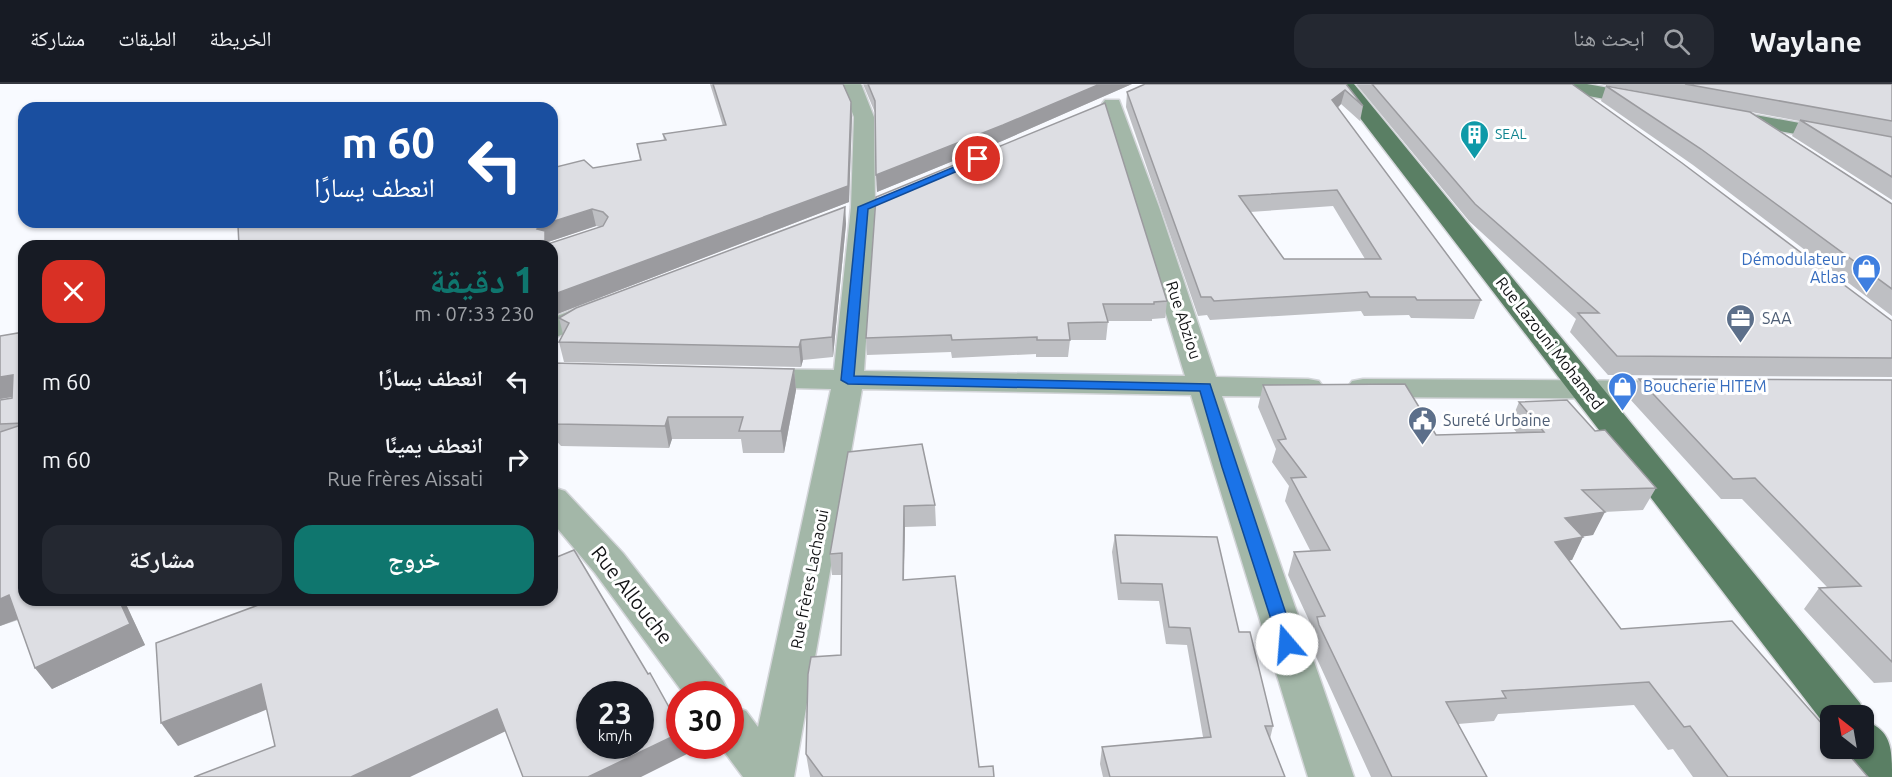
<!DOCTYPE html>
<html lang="ar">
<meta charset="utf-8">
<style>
body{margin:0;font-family:Ubuntu,"Noto Naskh Arabic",sans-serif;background:#242831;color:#f1f3f6;direction:rtl;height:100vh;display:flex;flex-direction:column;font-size:22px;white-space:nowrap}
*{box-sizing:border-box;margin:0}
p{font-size:20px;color:#9ea1a6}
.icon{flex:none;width:33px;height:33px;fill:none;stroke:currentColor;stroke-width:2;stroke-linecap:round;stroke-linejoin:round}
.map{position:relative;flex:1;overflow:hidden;direction:ltr}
.drawer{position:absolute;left:18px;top:156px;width:540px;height:366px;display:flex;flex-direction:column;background:#171b24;border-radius:18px;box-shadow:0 2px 4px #0004;direction:rtl}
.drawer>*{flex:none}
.hud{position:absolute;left:18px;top:18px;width:540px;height:126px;border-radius:18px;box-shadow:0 2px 4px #0004;direction:rtl;background:#1a4fa0;color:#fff;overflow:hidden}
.needle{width:39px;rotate:329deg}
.controls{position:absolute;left:1820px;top:621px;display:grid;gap:12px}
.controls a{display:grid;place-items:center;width:54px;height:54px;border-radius:12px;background:#171b24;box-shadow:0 2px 4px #0004;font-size:30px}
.speed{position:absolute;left:576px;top:597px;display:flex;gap:12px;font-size:30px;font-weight:700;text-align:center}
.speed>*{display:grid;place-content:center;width:78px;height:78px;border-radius:50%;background:#171b24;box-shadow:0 2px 4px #0004;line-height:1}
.speed small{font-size:15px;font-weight:400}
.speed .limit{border:9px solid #d22;background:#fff;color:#111}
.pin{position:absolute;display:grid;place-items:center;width:51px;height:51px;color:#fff;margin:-26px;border:3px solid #fff;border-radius:50%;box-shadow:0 2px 6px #0007}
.me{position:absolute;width:66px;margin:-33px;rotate:342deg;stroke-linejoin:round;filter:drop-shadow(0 0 4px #0008)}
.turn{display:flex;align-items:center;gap:21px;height:126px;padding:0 24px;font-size:27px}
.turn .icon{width:78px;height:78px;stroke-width:2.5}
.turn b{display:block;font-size:42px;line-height:51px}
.round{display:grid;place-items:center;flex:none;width:63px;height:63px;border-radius:18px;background:#242831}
.summary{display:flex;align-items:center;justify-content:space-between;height:102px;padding:0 24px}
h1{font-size:36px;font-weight:800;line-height:45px;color:#0f766e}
.button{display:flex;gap:12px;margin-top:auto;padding:12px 24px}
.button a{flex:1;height:69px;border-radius:18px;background:#0f766e;color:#fff;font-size:24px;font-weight:800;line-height:69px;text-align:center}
.button a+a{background:#242831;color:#f1f3f6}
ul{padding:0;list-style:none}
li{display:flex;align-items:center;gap:18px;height:78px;padding:0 24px}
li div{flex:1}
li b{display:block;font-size:22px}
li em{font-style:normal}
header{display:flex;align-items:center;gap:36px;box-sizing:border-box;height:84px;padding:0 30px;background:#171b24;border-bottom:2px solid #363941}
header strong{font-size:28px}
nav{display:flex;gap:33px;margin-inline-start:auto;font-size:21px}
.search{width:420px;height:54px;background:#242831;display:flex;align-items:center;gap:15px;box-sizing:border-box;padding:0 21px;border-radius:18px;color:#9ea1a6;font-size:22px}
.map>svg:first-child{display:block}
</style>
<header>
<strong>Waylane</strong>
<div class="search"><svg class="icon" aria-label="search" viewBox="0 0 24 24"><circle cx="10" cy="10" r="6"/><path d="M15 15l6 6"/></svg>ابحث هنا</div>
<nav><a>الخريطة</a><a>الطبقات</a><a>مشاركة</a></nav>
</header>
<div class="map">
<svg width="1892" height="693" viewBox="0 0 1892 693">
<rect width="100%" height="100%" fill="#f8faff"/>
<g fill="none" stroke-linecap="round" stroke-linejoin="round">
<defs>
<g id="street">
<polygon points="841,0 861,0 874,33 875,123 864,287 1185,292 1102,20 1105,16 1119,16 1159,123 1216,293 1308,295 1319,297 1324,304 1319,311 1308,313 1222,312 1354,693 1308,693 1191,311 862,305 794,693 743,693 720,662 730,662 730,621 746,627 758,643 831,305 751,303 740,301 736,294 740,287 751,285 834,286 851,123 854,33"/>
<polygon points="601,215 611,217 615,223 611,229 552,255 552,234"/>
<polygon points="1363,295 1677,297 1688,299 1693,306 1688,313 1677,315 1363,313 1352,311 1347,304 1352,297"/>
<polygon points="552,403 565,407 623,469 723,597 730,610 684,610 595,489 552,438"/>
</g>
<g id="secondary">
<polygon points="1546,0 1587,0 1648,11 1655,13 1658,17 1655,21 1648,23 1556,6 1549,4"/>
<polygon points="1723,25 1892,56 1892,68 1716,35 1713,31 1716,27"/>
</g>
<path id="primary" d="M1334 0H1354L1860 619 1866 632 1864 636C1892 647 1892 664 1892 693H1865L1845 664H1863V632H1830V646L1828 645Z"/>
</defs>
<use href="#street" stroke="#d3d5d9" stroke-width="3"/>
<use href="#secondary" stroke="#d3d5d9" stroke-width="3"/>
<use href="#primary" stroke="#d3d5d9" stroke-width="3"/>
<use href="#street" fill="#a3b7a8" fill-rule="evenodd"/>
<use href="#secondary" fill="#789780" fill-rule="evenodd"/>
<use href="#primary" fill="#5a7f64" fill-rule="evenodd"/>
</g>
<g fill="#bebfc3" fill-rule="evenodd">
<path d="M710 0H843L852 33 849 118 552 232V162L250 140 552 138 593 84 640 76 637 60 664 57 663 50 723 42ZM596 142 600 143 549 160 548 158Z"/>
<polygon points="863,0 1132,0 1002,57 877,108 876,31"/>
<path d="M1346 0 1363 22 1360 37 1341 20 1338 24 1481 216 1474 235 1411 234 1409 231 1364 232 1361 227 1210 236 1207 231 1198 232 1126 23 1127 8ZM1333 122 1365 175H1284L1250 128Z"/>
<polygon points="1356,0 1572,0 1892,237 1892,293 1608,291 1570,248 1576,235 1469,137"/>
<polygon points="1599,0 1892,0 1892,116 1792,52 1799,37 1751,28 1892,120 1892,232 1693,81 1601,17 1606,2 1684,16"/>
<polygon points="1105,19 1167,217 1165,234 1152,235 1152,237 1108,237 1106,256 1070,256 1068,273 1036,273 1036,270 952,274 951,268 867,271 866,254"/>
<polygon points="845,123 846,140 833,273 803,276 801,283 564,278 559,258 563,250 559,234"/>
<polygon points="24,248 24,516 124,516 145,561 52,605 35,584 18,536 0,542 0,316 12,314 12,313 0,315"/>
<polygon points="552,279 794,285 796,306 784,369 743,369 741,355 672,355 669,364 561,362 552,352"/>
<polygon points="1639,295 1892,296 1892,598 1874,599 1804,525 1819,504 1827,503 1742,415 1721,415 1629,314"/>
<polygon points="1263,301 1436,351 1517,349 1510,340 1519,318 1595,347 1656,404 1643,426 1604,428 1593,451 1583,452 1572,476 1569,476 1621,545 1868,693 1693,693 1673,665 1668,666 1634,621 1498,630 1494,637 1458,640 1487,693 1371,693 1312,564 1309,556 1313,545 1288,491 1294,468 1311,468 1285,417 1289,402 1272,378 1276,365 1258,323"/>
<polygon points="922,360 935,421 936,442 905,443 904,496 979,683 994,693 810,693 806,670 841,571 842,491 832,491 830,470"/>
<polygon points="1115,451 1239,548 1273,642 1270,655 1285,693 1103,693 1100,680 1102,663 1203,653 1187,561 1166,560 1159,517 1118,516 1112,468"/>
</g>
<g fill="#9b9b9f">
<polygon points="1100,0 1132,0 1002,57 877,108 876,91"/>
<polygon points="1345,6 1341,20 1329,31 1332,16"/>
<polygon points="851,18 852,33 849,118 552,232 552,211"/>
<polygon points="845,123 846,140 833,273 832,253"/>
<polygon points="592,125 596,142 548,158 549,162 542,162 537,145 539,142"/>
<polygon points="801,256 803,276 801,283 799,263"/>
<polygon points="794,285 796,306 784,369 781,347"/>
<polygon points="13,291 24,311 0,315 0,293"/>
<polygon points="668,333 672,355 669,364 665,342"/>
<polygon points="904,422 905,443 903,518 903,496"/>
<polygon points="1605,428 1593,451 1554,457 1565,434"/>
<polygon points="1583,453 1572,476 1543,481 1555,458"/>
<polygon points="9,511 26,532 0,542 0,515"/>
<polygon points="119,516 124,516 145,561 52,605 35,584"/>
<polygon points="261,600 275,622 178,662 161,639"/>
<polygon points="497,625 506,647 410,693 351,693"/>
<polygon points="680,649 680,662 685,662 687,670 641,693 588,693"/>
</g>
<g fill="#dddee3" stroke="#9b9b9f" stroke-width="1.5" fill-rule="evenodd">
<path d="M713 0H843L851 18 848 102 552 211V162H239L238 142 250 140 251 138H552V84L584 76 593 84 641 76 637 60 666 56 663 50 726 41ZM592 125 603 128 608 133 603 142 548 160 545 158V147L537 145 539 142Z"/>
<polygon points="868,0 1100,0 1003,41 876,91 875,17"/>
<path d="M1145 0H1346L1363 22 1345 6 1332 16 1481 216H1417L1415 213H1370L1367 208 1214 217 1211 213H1201L1127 8ZM1337 106 1381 175H1284L1239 112Z"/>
<polygon points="1372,0 1572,0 1682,79 1892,237 1892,274 1617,272 1578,229 1599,229 1475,120"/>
<polygon points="1685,0 1892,0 1892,37"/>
<polygon points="1606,2 1750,28 1892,120 1892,205 1701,65"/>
<polygon points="1105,19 1167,217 1154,218 1154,220 1103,220 1108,238 1068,239 1070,256 1037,256 1037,253 952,256 951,251 866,254 876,113"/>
<polygon points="1800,36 1892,53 1892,93"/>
<polygon points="845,123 832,253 801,256 799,263 559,258 569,239 559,234 576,224"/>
<polygon points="24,248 24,339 0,340 0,316 12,314 13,291 0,293 0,252"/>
<polygon points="552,279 794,285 781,347 739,347 743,333 668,333 665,342 555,340 552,337"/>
<polygon points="1639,295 1892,296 1892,578 1819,504 1861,502 1755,394 1733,395"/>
<polygon points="1405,300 1436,351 1544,348 1519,318 1567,316 1595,347 1605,346 1656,404 1582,406 1605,428 1565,434 1583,453 1555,458 1621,545 1732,537 1830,649 1830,664 1843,664 1868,693 1728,693 1690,642 1684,643 1649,598 1502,607 1506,614 1446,618 1487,693 1392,693 1319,541 1317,533 1325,532 1294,468 1330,466 1291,394 1306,393 1278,356 1286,355 1263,301"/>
<polygon points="24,340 24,516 119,516 130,540 35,584 9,511 0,515 0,348"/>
<polygon points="922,360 935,421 904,422 903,496 955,492 979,683 993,682 994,693 823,693 806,670 808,590 811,573 841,571 842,469 830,470 848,368"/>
<polygon points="1115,451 1217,453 1239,548 1250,548 1273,642 1265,642 1285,693 1110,693 1102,663 1211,653 1190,544 1169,543 1162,500 1121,499"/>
<path d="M574 466 648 590 650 589 680 643V649L588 693H523L497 625 351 693H194L275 662 261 600 161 639 156 559 261 520 260 516H552V475ZM590 610H640V662H590Z"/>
</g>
<polygon fill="#1a73e8" stroke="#114b97" stroke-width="1.5" points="978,73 983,75 981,77 868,125 854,292 1210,300 1296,560 1293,565 1287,567 1281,565 1279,560 1222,383 1200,307 848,300 841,296 858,123"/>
<defs>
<symbol id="building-pin" viewBox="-11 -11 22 30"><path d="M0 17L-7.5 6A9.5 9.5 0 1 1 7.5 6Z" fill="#0f9aa8" stroke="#fff"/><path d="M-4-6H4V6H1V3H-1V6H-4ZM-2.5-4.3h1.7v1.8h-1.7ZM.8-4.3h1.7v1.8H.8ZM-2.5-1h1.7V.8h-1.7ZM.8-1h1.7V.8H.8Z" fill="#fff"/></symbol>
<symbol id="shop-pin" viewBox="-11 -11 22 30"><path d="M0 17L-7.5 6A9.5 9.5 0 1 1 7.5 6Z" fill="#3f7fe0" stroke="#fff"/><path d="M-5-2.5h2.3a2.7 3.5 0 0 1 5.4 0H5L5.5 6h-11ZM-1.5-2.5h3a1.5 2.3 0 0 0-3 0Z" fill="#fff"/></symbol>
<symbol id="office-pin" viewBox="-11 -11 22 30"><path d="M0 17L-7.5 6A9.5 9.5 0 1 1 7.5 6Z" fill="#5c6f8a" stroke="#fff"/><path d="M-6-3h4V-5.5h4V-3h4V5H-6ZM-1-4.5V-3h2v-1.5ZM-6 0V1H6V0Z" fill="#fff"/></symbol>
<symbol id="civic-pin" viewBox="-11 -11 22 30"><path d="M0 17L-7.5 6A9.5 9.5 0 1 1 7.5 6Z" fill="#5c6f8a" stroke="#fff"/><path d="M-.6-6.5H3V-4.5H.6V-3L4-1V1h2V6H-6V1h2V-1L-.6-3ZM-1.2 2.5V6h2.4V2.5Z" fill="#fff"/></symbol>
</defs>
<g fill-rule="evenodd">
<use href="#building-pin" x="1458" y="34" width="33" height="45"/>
<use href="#shop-pin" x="1850" y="168" width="33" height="45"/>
<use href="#office-pin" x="1724" y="218" width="33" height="45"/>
<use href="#shop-pin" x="1606" y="286" width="33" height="45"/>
<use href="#civic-pin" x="1406" y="320" width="33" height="45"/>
</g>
<g text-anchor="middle" stroke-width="6" stroke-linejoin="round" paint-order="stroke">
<g font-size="14" fill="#0d838f" stroke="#fff" text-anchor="start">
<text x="1495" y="55">SEAL</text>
</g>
<g font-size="16" fill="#366cbe" stroke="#fff" text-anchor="end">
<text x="1846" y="181">Démodulateur<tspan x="1846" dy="18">Atlas</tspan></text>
<text x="1643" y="308" text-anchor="start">Boucherie HITEM</text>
</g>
<g font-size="16" fill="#4e5e75" stroke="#fff" text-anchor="start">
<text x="1762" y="240">SAA</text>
<text x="1443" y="342">Sureté Urbaine</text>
</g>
<g font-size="16" fill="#111214" stroke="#fff">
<text transform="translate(1184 236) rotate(72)" y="6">Rue Abziou</text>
<text transform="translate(1550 259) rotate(52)" y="6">Rue Lazouni Mohamed</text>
<text transform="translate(809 495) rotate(-79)" y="6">Rue frères Lachaoui</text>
</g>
<g font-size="20" fill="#111214" stroke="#fff">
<text transform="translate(632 511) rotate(52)" y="7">Rue Allouche</text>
</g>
</g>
</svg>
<div class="controls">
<a><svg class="needle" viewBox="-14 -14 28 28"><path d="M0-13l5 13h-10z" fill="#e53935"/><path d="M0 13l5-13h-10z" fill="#9ea1a6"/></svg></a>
</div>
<div class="speed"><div>23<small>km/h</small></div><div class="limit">30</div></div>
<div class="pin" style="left:978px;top:75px;background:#d93025"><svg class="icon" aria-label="arrive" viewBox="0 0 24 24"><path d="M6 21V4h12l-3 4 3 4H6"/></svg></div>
<svg class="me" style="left:1287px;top:560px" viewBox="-20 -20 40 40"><circle r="19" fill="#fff"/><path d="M0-13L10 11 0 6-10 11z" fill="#1a73e8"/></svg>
<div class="hud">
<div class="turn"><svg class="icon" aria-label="left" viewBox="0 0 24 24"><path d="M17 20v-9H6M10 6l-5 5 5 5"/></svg><div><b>60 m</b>انعطف يسارًا</div></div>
</div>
<section class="drawer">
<div class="summary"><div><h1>1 دقيقة</h1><p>230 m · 07:33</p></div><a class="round" style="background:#d93025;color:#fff"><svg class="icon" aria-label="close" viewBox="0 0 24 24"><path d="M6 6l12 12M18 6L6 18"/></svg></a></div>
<ul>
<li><svg class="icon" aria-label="left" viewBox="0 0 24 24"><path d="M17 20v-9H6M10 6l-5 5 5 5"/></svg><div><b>انعطف يسارًا</b></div><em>60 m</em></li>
<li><svg class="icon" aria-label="right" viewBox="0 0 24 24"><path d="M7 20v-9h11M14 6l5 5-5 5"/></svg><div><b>انعطف يمينًا</b><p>Rue frères Aissati</p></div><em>60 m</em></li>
</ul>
<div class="button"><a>خروج</a><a>مشاركة</a></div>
</section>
</div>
